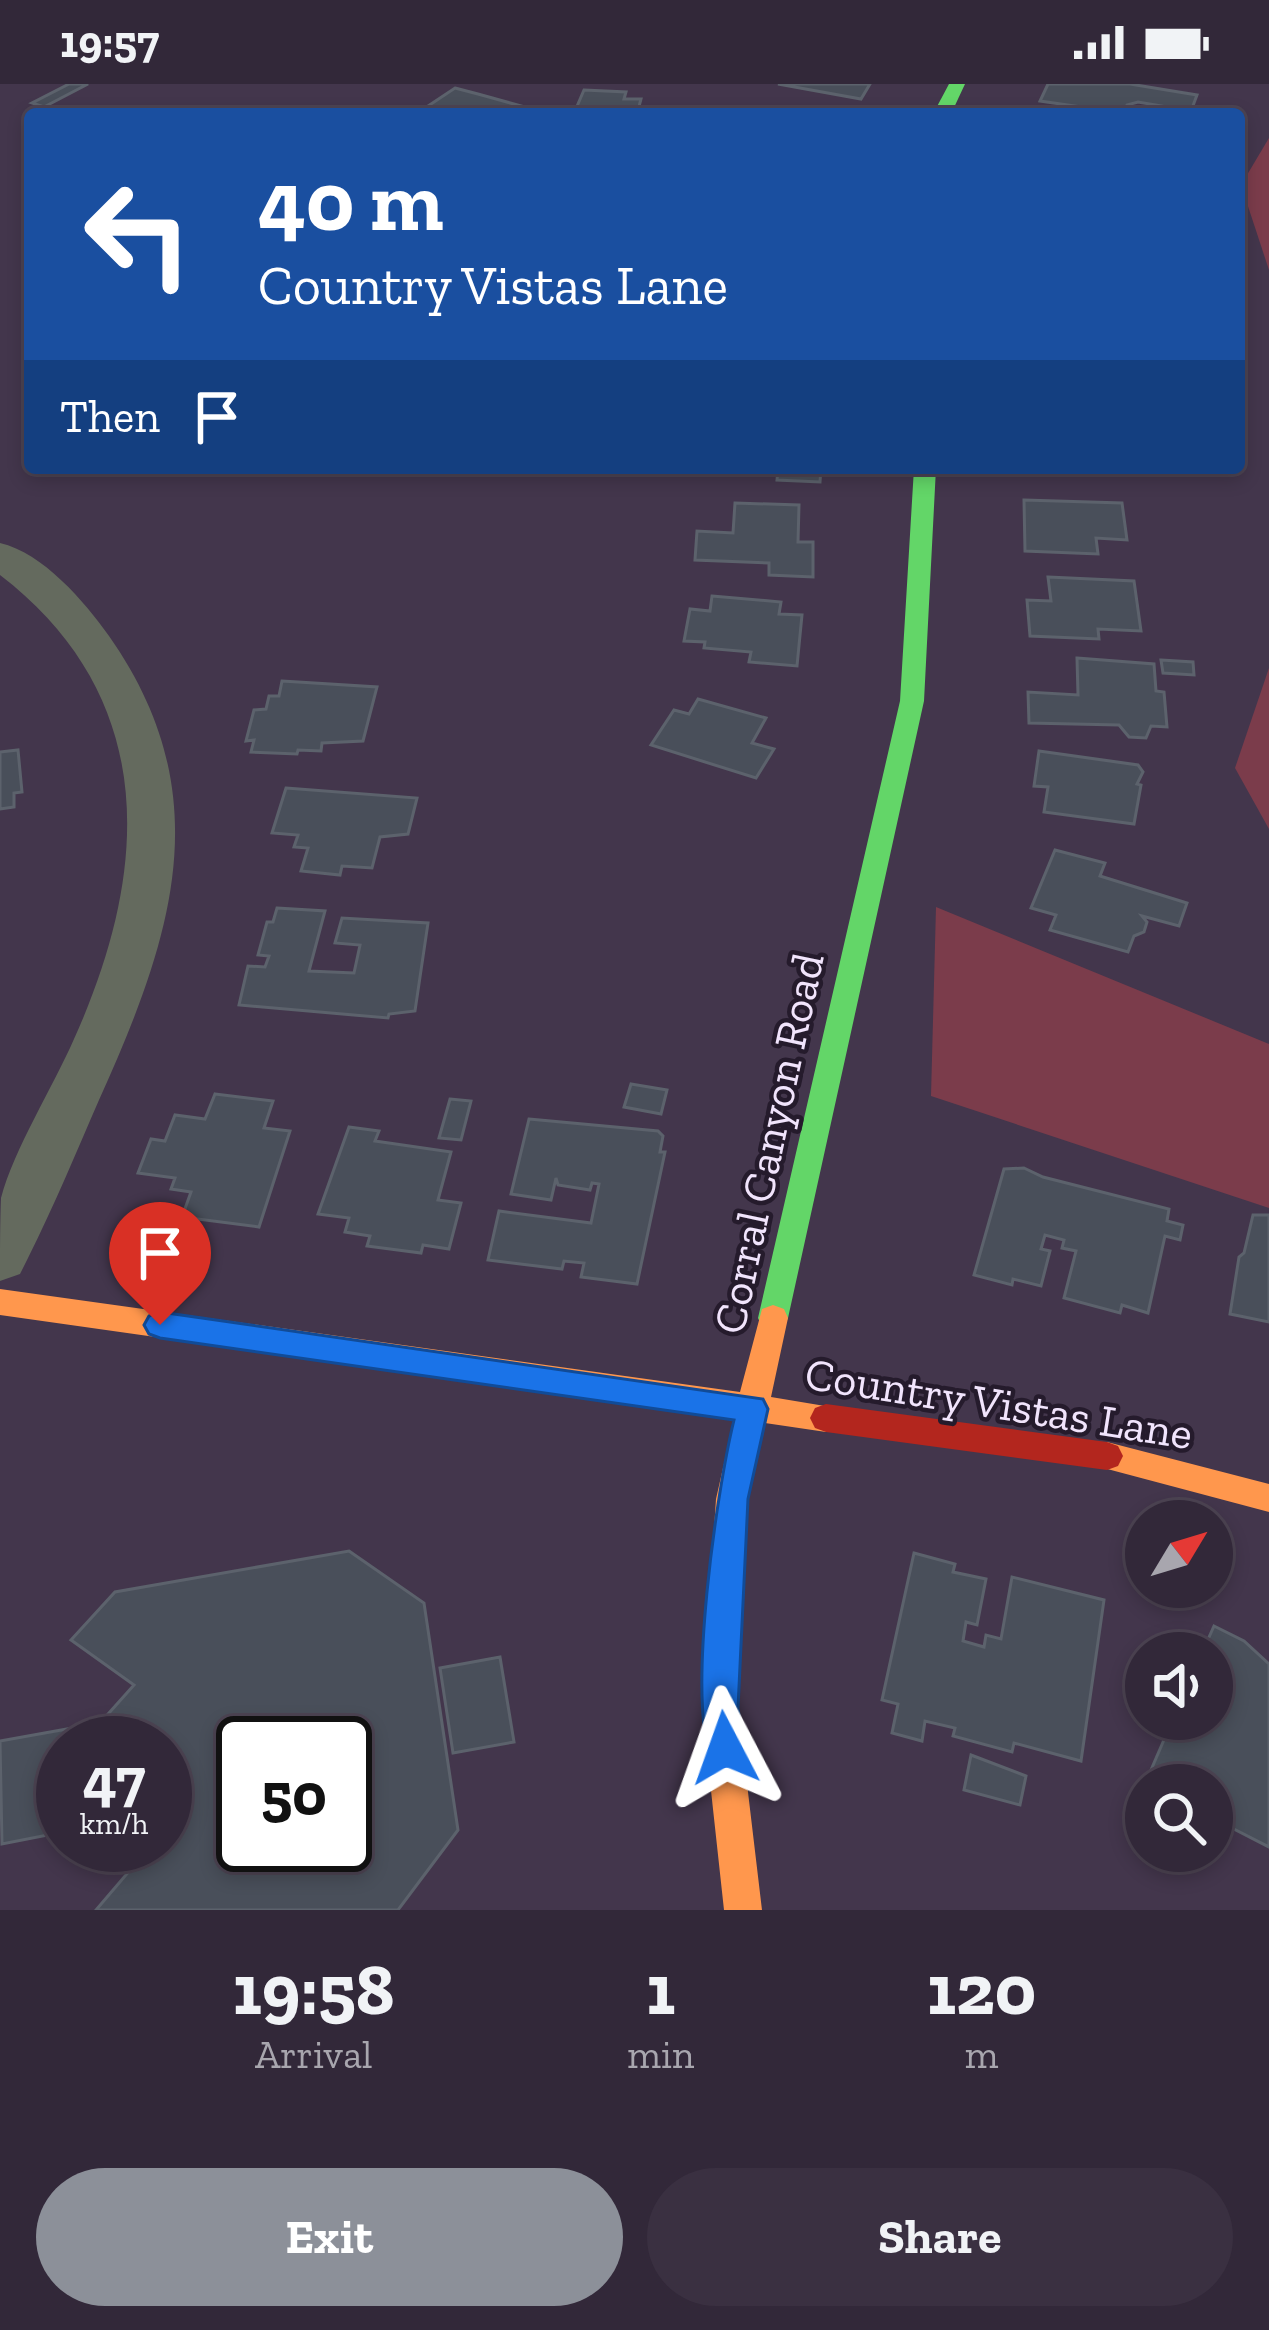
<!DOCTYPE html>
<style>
body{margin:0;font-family:"Zilla Slab",serif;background:#3a3041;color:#f1f3f6;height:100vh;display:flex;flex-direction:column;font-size:45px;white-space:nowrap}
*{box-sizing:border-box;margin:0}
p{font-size:39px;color:#a8a6ae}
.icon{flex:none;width:66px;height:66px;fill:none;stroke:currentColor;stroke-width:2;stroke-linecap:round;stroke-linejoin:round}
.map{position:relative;height:1826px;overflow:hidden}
.side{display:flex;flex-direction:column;background:#322839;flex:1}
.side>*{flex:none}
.banner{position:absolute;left:24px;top:24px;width:1221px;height:366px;border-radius:12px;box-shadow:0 6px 18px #0003,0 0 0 3px #4d4453;background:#1a4fa0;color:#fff;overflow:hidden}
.needle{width:78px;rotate:52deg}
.buttons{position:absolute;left:1125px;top:1416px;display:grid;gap:24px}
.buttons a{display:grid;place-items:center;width:108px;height:108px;border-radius:50%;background:#322839;box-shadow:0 6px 18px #0003,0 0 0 3px #4d4453;font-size:60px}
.speed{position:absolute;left:36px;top:1632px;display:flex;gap:24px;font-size:60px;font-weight:700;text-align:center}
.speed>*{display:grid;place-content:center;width:156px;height:156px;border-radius:50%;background:#322839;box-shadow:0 6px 18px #0003,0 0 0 3px #4d4453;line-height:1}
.speed small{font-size:30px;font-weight:400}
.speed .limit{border:6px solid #111;border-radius:18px;background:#fff;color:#111}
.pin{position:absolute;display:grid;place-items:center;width:102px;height:102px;color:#fff;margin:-123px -51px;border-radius:50% 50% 50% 0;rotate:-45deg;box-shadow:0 0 12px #0007}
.pin .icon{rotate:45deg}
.me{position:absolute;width:132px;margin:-66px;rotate:356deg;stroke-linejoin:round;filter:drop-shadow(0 0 9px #0008)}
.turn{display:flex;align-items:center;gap:42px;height:252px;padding:0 36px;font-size:54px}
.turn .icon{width:156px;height:156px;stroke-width:2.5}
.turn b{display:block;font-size:84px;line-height:102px}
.then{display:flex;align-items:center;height:114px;padding:0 36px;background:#0003;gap:24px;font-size:45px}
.eta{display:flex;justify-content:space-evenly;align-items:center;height:204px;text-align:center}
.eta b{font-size:72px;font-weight:800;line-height:84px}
.action{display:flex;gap:24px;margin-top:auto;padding:24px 36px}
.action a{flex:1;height:138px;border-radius:72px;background:#8c9099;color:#fff;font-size:48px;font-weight:800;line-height:138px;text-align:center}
.action a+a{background:#3a3041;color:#f1f3f6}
.status{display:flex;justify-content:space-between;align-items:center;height:84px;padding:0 60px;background:#322839;direction:ltr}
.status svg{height:33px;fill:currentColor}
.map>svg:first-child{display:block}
</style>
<div class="status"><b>19:57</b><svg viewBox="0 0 49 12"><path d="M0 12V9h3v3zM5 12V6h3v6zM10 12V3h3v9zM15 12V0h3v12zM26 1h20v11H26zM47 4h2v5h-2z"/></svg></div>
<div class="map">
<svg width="1269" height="1826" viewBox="0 0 1269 1826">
<rect width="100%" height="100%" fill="#43364c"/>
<g fill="#7b3c4b">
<polygon points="1269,54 1269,186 1241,101"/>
<polygon points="1269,584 1269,745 1235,684"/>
<polygon points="936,823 1269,960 1269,1124 931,1012"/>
</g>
<g fill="#494f5a" stroke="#5c626c" stroke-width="3" fill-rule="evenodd">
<polygon points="69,0 88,0 44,23 32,19"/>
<polygon points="778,0 870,0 861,15"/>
<polygon points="1048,0 1130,0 1197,11 1191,27 1138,18 1127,21 1123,29 1040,17"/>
<polygon points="455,4 478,10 521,22 511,30 416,30"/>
<polygon points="584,6 626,8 624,15 641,15 637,30 560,30 575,27"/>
<polygon points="717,384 821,384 820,398 777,396 778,386"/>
<polygon points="1024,416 1122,419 1127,456 1096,454 1098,470 1025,467"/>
<polygon points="735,419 799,421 798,458 813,458 813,493 769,491 769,479 695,476 697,447 733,449"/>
<polygon points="1048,493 1134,497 1141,547 1098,545 1099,555 1030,552 1027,516 1051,517"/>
<polygon points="712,512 781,518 779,530 802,531 797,582 749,578 751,568 704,564 705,558 684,557 690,525 710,527"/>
<polygon points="1077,574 1154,580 1156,607 1164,608 1167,643 1151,642 1146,654 1129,653 1119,641 1029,639 1028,608 1078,611"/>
<polygon points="1161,576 1193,578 1194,591 1163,589"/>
<polygon points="282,597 377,603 363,657 322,659 321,667 298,666 297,670 251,668 254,656 246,657 254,626 266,625 269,612 279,612"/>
<polygon points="698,615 766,634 752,659 774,665 756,694 651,661 674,626 689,630"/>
<polygon points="18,666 22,708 14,709 14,723 0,725 0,668"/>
<polygon points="1039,667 1138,681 1143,688 1137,700 1141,701 1134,740 1044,728 1048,703 1034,702"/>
<polygon points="286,704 417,714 408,750 380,753 372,784 342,782 340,791 301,787 308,764 294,763 298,751 272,749"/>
<polygon points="1055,766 1105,779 1100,792 1187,819 1179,842 1142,832 1147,838 1144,848 1134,852 1128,868 1050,846 1056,831 1031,824"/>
<polygon points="277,824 325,827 309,887 354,889 360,861 335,859 342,834 428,839 415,927 389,930 388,934 239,921 248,882 265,883 269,872 258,871 267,838 273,838"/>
<polygon points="631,1000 667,1006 661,1030 624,1023"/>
<polygon points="215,1010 273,1017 264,1044 290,1047 259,1143 182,1133 191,1108 171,1105 175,1094 138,1089 151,1055 165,1057 175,1031 205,1035"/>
<polygon points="450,1015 471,1017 461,1056 439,1054"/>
<polygon points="529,1035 658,1047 663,1052 660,1068 665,1068 637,1200 581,1193 584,1179 564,1177 562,1185 488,1176 499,1127 591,1139 599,1100 592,1099 590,1106 558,1101 556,1094 551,1116 511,1110"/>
<polygon points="349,1043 379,1047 375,1057 451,1068 438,1116 461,1119 449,1165 423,1161 421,1169 367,1162 370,1152 345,1148 349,1134 318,1130"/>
<polygon points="1024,1084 1043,1093 1169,1125 1167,1137 1183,1141 1180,1156 1165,1152 1148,1229 1122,1221 1120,1229 1064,1214 1076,1167 1062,1164 1064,1156 1045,1151 1041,1165 1050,1167 1041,1202 1013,1195 1012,1201 974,1191 1004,1085"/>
<polygon points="1253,1131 1269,1131 1269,1238 1230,1230 1239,1173 1244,1169"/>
<path d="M349 1467 424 1519 458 1746 398 1826H96L143 1771 130 1761H165V1659H63V1748L2 1760 0 1657 100 1639 134 1601 71 1556 115 1508ZM243 1659H345V1761H243Z"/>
<polygon points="914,1469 955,1480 953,1488 986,1495 977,1541 966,1538 963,1557 984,1563 986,1551 1001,1555 1012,1493 1104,1516 1081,1677 1014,1659 1012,1668 953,1652 955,1644 925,1637 922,1657 892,1649 898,1620 882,1616"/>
<polygon points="1214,1542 1244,1557 1269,1580 1269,1763 1224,1740 1220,1749 1212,1745 1212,1701 1150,1701 1156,1688 1151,1686 1173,1635 1212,1635 1212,1569 1202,1569"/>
<polygon points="500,1573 514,1658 453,1669 440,1584"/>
<polygon points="971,1671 1026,1692 1020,1721 964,1706"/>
</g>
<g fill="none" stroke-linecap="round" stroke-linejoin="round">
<path fill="#646a5e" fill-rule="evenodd" d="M0 459C43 469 84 517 109 552 221 711 172 854 99 1016 76 1069 54 1122 28 1174L20 1190 0 1197C0 1172 0 1138 1 1114 14 1065 53 1003 74 955 150 787 160 614 0 491Z"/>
<g fill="#63d668" fill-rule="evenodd">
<polygon points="949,0 965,0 951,30 933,30"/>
<polygon points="914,384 936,384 924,617 788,1234 784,1243 773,1247 762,1243 758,1234 900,617"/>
</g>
<g fill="#ff974d" fill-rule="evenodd">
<polygon points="0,1205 740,1308 762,1225 773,1221 784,1225 788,1234 771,1313 837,1324 842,1334 837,1344 826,1348 765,1339 748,1415 738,1624 762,1826 724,1826 702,1624 716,1415 734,1335 0,1231"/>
<polygon points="1107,1358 1269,1400 1269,1428 1096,1382 1091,1372 1096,1362"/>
</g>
<polygon fill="#b3261e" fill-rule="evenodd" points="826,1320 1107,1358 1118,1362 1123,1372 1118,1382 1107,1386 826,1348 815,1344 810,1334 815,1324"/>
</g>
<path fill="#1a73e8" stroke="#114b97" stroke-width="3" d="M160 1228 763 1315 768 1325 748 1415 738 1624 743 1664 737 1676 725 1681 712 1676C686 1615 717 1405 734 1336L160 1254 149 1250 144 1241 149 1232Z"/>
<g text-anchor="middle" stroke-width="9" stroke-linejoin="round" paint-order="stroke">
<g font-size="45" fill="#f1e4fc" stroke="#251b2c">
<text transform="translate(768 1059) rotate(-78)" y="16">Corral Canyon Road</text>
<text transform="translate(999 1319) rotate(9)" y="16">Country Vistas Lane</text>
</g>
</g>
</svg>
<div class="buttons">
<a><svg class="needle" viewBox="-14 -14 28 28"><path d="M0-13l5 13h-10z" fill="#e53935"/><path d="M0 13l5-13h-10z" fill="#a8a6ae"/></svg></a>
<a><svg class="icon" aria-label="sound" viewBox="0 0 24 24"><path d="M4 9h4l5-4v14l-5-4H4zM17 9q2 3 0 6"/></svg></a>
<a><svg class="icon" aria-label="search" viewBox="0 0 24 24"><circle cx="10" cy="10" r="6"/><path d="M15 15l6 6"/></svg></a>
</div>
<div class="speed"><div>47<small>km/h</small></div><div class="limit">50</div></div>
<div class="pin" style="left:160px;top:1241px;background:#d93025"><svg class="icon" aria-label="arrive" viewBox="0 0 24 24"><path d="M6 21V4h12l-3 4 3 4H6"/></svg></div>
<svg class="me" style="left:725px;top:1664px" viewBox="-20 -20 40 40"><path d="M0-17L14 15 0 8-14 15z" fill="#1a73e8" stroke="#fff" stroke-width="4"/></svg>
<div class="banner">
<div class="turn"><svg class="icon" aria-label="left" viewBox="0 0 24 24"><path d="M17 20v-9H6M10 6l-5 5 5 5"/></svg><div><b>40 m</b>Country Vistas Lane</div></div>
<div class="then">Then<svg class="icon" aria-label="arrive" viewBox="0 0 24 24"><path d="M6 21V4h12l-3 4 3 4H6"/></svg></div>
</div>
</div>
<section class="side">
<div class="eta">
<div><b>19:58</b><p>Arrival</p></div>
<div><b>1</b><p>min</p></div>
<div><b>120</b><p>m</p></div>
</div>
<div class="action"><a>Exit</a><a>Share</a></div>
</section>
